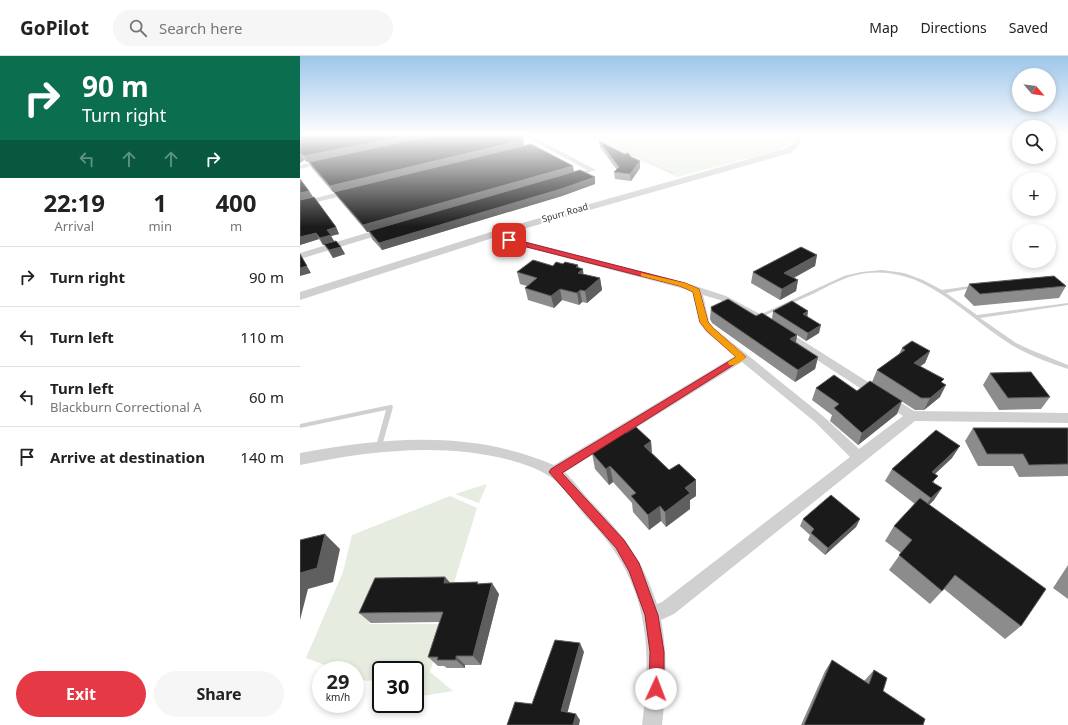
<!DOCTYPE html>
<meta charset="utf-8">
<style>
body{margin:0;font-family:"Noto Sans",sans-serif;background:#f6f6f6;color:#222;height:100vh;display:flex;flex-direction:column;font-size:15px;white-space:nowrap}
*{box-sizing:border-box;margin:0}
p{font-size:13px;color:#767676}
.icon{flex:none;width:22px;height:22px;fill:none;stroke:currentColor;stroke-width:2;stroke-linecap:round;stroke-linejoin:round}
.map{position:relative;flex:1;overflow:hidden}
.drawer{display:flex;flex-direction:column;background:#fff;width:300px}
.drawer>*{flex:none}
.top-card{background:#0b6e4f;color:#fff;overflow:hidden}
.needle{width:26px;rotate:118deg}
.controls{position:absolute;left:712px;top:12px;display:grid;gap:8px}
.controls a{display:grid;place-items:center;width:44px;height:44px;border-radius:50%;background:#fff;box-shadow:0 2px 6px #0003;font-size:20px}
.speed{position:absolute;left:12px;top:605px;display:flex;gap:8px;font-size:20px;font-weight:700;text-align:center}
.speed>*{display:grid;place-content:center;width:52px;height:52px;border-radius:50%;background:#fff;box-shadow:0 2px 6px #0003;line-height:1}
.speed small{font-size:10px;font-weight:400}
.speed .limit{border:2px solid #111;border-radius:6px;background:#fff;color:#111}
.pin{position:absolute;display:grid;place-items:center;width:34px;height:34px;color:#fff;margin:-17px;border-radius:8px;box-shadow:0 2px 6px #0006}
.me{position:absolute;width:44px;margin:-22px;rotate:2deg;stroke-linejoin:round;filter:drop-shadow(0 0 3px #0008)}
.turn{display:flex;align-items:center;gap:14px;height:84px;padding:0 16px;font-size:18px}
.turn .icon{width:52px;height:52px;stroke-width:2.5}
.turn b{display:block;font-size:28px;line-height:34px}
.lanes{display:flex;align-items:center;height:38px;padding:0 16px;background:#0003;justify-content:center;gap:20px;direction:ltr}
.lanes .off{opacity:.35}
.eta{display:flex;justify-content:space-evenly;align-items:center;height:68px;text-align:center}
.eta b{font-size:24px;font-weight:700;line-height:28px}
.button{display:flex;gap:8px;margin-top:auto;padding:8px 16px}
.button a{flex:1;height:46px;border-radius:24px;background:#e63946;color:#fff;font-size:16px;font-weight:700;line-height:46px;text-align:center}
.button a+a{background:#f6f6f6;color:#222}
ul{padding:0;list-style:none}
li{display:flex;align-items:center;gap:12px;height:60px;padding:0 16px;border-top:1px solid #e0e0e0}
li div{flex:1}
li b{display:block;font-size:15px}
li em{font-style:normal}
header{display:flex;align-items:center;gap:24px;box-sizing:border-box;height:56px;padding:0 20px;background:#fff;border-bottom:1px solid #e0e0e0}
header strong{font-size:19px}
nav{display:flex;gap:22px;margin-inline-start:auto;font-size:14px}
.search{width:280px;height:36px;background:#f6f6f6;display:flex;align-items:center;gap:10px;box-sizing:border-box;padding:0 14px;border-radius:22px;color:#767676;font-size:15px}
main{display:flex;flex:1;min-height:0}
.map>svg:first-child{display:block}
</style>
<header>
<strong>GoPilot</strong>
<div class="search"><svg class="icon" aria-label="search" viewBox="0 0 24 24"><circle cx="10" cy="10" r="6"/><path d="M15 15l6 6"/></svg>Search here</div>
<nav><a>Map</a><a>Directions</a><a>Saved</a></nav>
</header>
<main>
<section class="drawer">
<div class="top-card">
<div class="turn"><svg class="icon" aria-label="right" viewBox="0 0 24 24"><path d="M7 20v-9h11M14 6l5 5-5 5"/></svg><div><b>90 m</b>Turn right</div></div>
<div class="lanes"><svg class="icon off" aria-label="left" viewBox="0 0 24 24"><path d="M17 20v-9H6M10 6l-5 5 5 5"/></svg><svg class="icon off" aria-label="ahead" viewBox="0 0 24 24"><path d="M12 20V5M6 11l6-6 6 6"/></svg><svg class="icon off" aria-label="ahead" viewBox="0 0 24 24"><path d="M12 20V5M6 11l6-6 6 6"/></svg><svg class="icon" aria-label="right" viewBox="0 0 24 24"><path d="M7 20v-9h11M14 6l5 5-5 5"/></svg></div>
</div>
<div class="eta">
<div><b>22:19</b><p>Arrival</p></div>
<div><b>1</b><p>min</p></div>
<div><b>400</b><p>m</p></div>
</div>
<ul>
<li><svg class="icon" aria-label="right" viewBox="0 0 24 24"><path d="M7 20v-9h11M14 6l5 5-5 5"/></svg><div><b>Turn right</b></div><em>90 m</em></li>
<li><svg class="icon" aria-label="left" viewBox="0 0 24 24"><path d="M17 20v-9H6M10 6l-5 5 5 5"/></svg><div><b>Turn left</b></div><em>110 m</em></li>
<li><svg class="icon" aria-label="left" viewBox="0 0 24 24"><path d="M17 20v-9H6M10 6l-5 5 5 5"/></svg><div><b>Turn left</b><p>Blackburn Correctional A</p></div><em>60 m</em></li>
<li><svg class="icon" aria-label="arrive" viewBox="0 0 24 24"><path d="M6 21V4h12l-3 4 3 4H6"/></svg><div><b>Arrive at destination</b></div><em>140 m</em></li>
</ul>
<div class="button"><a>Exit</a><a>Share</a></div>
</section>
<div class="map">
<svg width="768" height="669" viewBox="0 0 768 669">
<rect width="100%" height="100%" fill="#fff"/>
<g fill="#e6ecdf">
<polygon points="284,78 494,78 491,87 476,95 377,121"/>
<polygon points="187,428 179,447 155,438"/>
<polygon points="150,440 177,452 153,530 84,532 69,568 144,568 130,616 153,635 115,641 115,614 81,614 81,623 67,625 55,621 55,614 38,614 6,602 43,516 52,479"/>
</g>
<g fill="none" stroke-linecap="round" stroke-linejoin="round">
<polyline stroke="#cdcdcd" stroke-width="1.5" stroke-dasharray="1 1" stroke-linecap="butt" points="289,78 373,117"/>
<g fill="#d0d0d0" fill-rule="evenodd">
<path d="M582 214 604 217 623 224 642 234 677 229V231L646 237 677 259 768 247V249L680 262 716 287 731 294 768 309V313C747 306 725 298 707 286 660 256 620 205 557 219 543 222 528 230 515 237 497 245 478 253 460 262H456L455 261 544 220 561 216Z"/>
<polygon points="90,349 92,349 93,351 82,390 81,392 79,393 77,392 76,390 86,354 0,372 0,368"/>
</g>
<g fill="#d0d0d0" fill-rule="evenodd">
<polygon points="221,78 228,78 296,114 271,122 267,122 267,120 287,114"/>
<polygon points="26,103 28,104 28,106 0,113 0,109"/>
<polygon points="51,133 55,135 54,137 0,150 0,146"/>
<polygon points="83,172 86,172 90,174 89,176 0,203 0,197"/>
<path d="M195 175H201L212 182 386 227 426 240 462 259 614 355 768 357V367L615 365 374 558 361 564C368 599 366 634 362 669H342C353 589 348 525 289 464 276 451 265 430 249 420 237 412 223 408 210 404 141 386 68 395 0 409V397C86 381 172 374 254 409L435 300 406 276 399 266 392 235 206 186 195 179ZM403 239 420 244 454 263 603 360 559 393 523 360 414 272 409 266ZM442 306 515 366 550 401 362 546 357 548C342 503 326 482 293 448 283 438 275 426 265 416Z"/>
</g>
<polygon fill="#d0d0d0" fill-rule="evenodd" points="497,78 504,78 497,92 490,97 202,179 0,244 0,236 194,175 484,93 491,89"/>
</g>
<g fill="#8c8c8c">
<polygon points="7,78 224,78 224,82 223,85 224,90 273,115 295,128 262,140 82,194 72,183 69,176 67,176 38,142 34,136 33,136 12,112 9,106 73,92 7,106 4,104 0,107 0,79"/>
<polygon points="299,85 340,105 340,112 331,125 315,123 314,116 317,114 300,91"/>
<polygon points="9,135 13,141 36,171 39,178 31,180 34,185 41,191 45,198 33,202 29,196 24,188 23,189 19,183 0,189"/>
<polygon points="517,199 515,210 494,222 498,224 496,235 480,244 451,227 453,216"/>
<polygon points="263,208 279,212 283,218 300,222 302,234 287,247 282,246 279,249 262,244 254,252 228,244 225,232 227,230 220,228 217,216"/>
<polygon points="669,228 766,230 759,242 674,250 664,240"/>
<polygon points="411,251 472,263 473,255 507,260 519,277 506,285 497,279 496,286 518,301 515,313 495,326 412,267 410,263"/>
<polygon points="602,292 630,295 625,307 620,310 642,326 640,341 624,354 615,354 572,326 577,314 599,298"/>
<polygon points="690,317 750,341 741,353 699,354 683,329"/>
<polygon points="516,332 602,345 597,358 558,389 530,365 532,359 512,344"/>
<polygon points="673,372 768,372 768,420 719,421 713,410 678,410 665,385"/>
<polygon points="326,377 351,385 352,397 396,440 390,444 390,453 366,471 361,465 349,474 333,456 332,447 313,426 309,429 295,413 292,397 300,392 299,386"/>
<polygon points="652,402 635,418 634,427 634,444 629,449 721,570 705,583 644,533 630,548 589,514 601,497 585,485 594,470 615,448 585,425 592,413"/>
<polygon points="503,463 560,463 556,471 525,499 508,484 510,479 500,470"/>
<polygon points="768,509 768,543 753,532"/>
<polygon points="145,521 150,527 179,528 199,538 181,609 165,609 165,612 147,612 144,610 138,610 128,601 139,566 71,567 59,557"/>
<polygon points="532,604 564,625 574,614 583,635 623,669 501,669 525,615"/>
</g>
<g fill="#5f5f5f">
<polygon points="115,78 143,78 7,106 4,100"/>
<polygon points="223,78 224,78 224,82 223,85 224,90 33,136 30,130 220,83"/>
<polygon points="1,98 4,104 0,107 0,99"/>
<polygon points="340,105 340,112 331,125 330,118"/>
<polygon points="273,110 274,116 67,176 63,169"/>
<polygon points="295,121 295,128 262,140 82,194 79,187"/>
<polygon points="9,135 13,141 0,144 0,137"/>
<polygon points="36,171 39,178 31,180 34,185 23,189 20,182 27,174"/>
<polygon points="16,177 19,183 0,189 0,181"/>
<polygon points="41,191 45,198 33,202 29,194"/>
<polygon points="0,198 11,217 0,220"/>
<polygon points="517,199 515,210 482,228 484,217"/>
<polygon points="278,209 279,216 283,213 284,225 280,228 276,211"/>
<polygon points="300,222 302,234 287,247 285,235"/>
<polygon points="498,224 496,235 480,244 482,233"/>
<polygon points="260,233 262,244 254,252 251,240"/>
<polygon points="280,234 282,246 279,249 277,237"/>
<polygon points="508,255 507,264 503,258"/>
<polygon points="521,269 519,277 506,285 508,277"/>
<polygon points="497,279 495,291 490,283"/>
<polygon points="630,295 625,307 609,318 614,307"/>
<polygon points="518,301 515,313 495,326 498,314"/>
<polygon points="646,329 640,341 624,354 630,342"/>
<polygon points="602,345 597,358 558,389 562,377"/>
<polygon points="351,385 352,401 344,390"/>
<polygon points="660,390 652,402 624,428 632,416"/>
<polygon points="310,410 313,426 309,429 306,413"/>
<polygon points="396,424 396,440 390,444 390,453 366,471 365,456 385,432"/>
<polygon points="642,432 634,444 623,454 631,442"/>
<polygon points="360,450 361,465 349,474 348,459"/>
<polygon points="560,463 556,471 525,499 528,492"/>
<polygon points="25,478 40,493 33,526 8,533 0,564 0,517"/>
<polygon points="145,521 154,531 144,527"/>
<polygon points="192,527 199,538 181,609 173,600"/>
<polygon points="280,587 284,596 266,662 261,655"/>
<polygon points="156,600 165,609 165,612 156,604"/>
<polygon points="276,658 280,664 279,669 273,669"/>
</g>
<g fill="#1a1a1a" stroke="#5f5f5f">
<polygon points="7,78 115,78 4,100 1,98 0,99 0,79"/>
<polygon points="140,78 223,78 220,83 223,84 30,130 9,106"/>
<polygon points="299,85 324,98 328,97 331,101 340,105 330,118 314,116 319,111"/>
<polygon points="231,88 273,110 63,169 34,136"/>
<polygon points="280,114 295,121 261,133 79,187 69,175"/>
<polygon points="0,123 9,135 0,137"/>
<polygon points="14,141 36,171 27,174 31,179 20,182 16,177 0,181 0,144"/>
<polygon points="36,185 41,191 29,194 24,188"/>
<polygon points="501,191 517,199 484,217 498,224 482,233 453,216"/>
<polygon points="0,198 7,210 0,212"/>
<polygon points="233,204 253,210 256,206 263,208 265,206 278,209 276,211 283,213 278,217 300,222 285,235 280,234 277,237 260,233 251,240 225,232 237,222 217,216"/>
<polygon points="754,220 766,230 680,238 669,228"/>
<polygon points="428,243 456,260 462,257 497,279 490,283 518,301 498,314 412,255 411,251"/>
<polygon points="492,245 508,255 503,258 521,269 508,277 473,255"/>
<polygon points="612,285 630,295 614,307 644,323 641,326 646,329 630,342 621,342 577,314 605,294 602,292"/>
<polygon points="731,316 750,341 708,342 690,317"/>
<polygon points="534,319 557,335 570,325 602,345 562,377 534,352 539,348 516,332"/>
<polygon points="336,371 351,385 344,390 369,414 379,408 396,424 385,432 390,437 365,456 360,450 348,459 331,440 336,437 310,410 306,413 292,397 303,390 299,386 321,372 326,377"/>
<polygon points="673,372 768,372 768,408 729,409 723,398 687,398"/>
<polygon points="636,374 660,390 632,416 638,420 632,426 642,432 631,442 592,413"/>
<polygon points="531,439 560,463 528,492 511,477 514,473 503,463"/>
<polygon points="620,442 746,533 721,570 655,519 642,535 599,499 612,484 594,470"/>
<polygon points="25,478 17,512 0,517 0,484"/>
<polygon points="145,521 144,527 178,526 177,528 192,527 173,600 156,600 156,604 137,604 138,601 128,601 143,556 59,557 75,522"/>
<polygon points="255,584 280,587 261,655 276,658 273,669 207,669 215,646 232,648"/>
<polygon points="532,604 569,628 574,614 587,622 583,635 625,663 623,669 504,669"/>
</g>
<linearGradient id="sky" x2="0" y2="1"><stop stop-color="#9ec6ea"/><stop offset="0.46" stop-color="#fff"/><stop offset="1" stop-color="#fff" stop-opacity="0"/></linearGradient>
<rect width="768" height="171" fill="url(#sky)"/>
<polygon fill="#e63946" stroke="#96252e" points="209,182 385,227 399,233 408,266 413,272 446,301 262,417 324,484 339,507 358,559 364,596 364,633 361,638 356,641 351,638 349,633 350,596 345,559 329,515 316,492 249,416 251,413 436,301 407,275 400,266 393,236 380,230 207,186 207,183"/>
<path fill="#f59e0b" d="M341 217 385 227 399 233 408 266 413 272 444 299 446 301C442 306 435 310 429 309L428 306 436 301 407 275 400 266 393 236 380 230 341 220Z"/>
<g text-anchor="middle" stroke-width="4" stroke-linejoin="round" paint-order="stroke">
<g font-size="9" fill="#333" stroke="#fff">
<text transform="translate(265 157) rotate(-16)" y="3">Spurr Road</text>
</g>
</g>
</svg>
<div class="controls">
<a><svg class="needle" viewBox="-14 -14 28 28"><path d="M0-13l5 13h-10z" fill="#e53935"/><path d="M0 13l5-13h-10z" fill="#767676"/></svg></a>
<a><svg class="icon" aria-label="search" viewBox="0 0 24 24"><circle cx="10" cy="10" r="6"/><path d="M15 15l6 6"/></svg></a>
<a>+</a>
<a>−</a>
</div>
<div class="speed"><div>29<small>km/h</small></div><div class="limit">30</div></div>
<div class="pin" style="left:209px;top:184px;background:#d93025"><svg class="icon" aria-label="arrive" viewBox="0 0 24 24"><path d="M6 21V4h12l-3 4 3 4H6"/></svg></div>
<svg class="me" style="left:356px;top:633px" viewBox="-20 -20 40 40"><circle r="19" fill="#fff"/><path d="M0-13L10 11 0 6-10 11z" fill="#e63946"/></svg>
</div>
</main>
